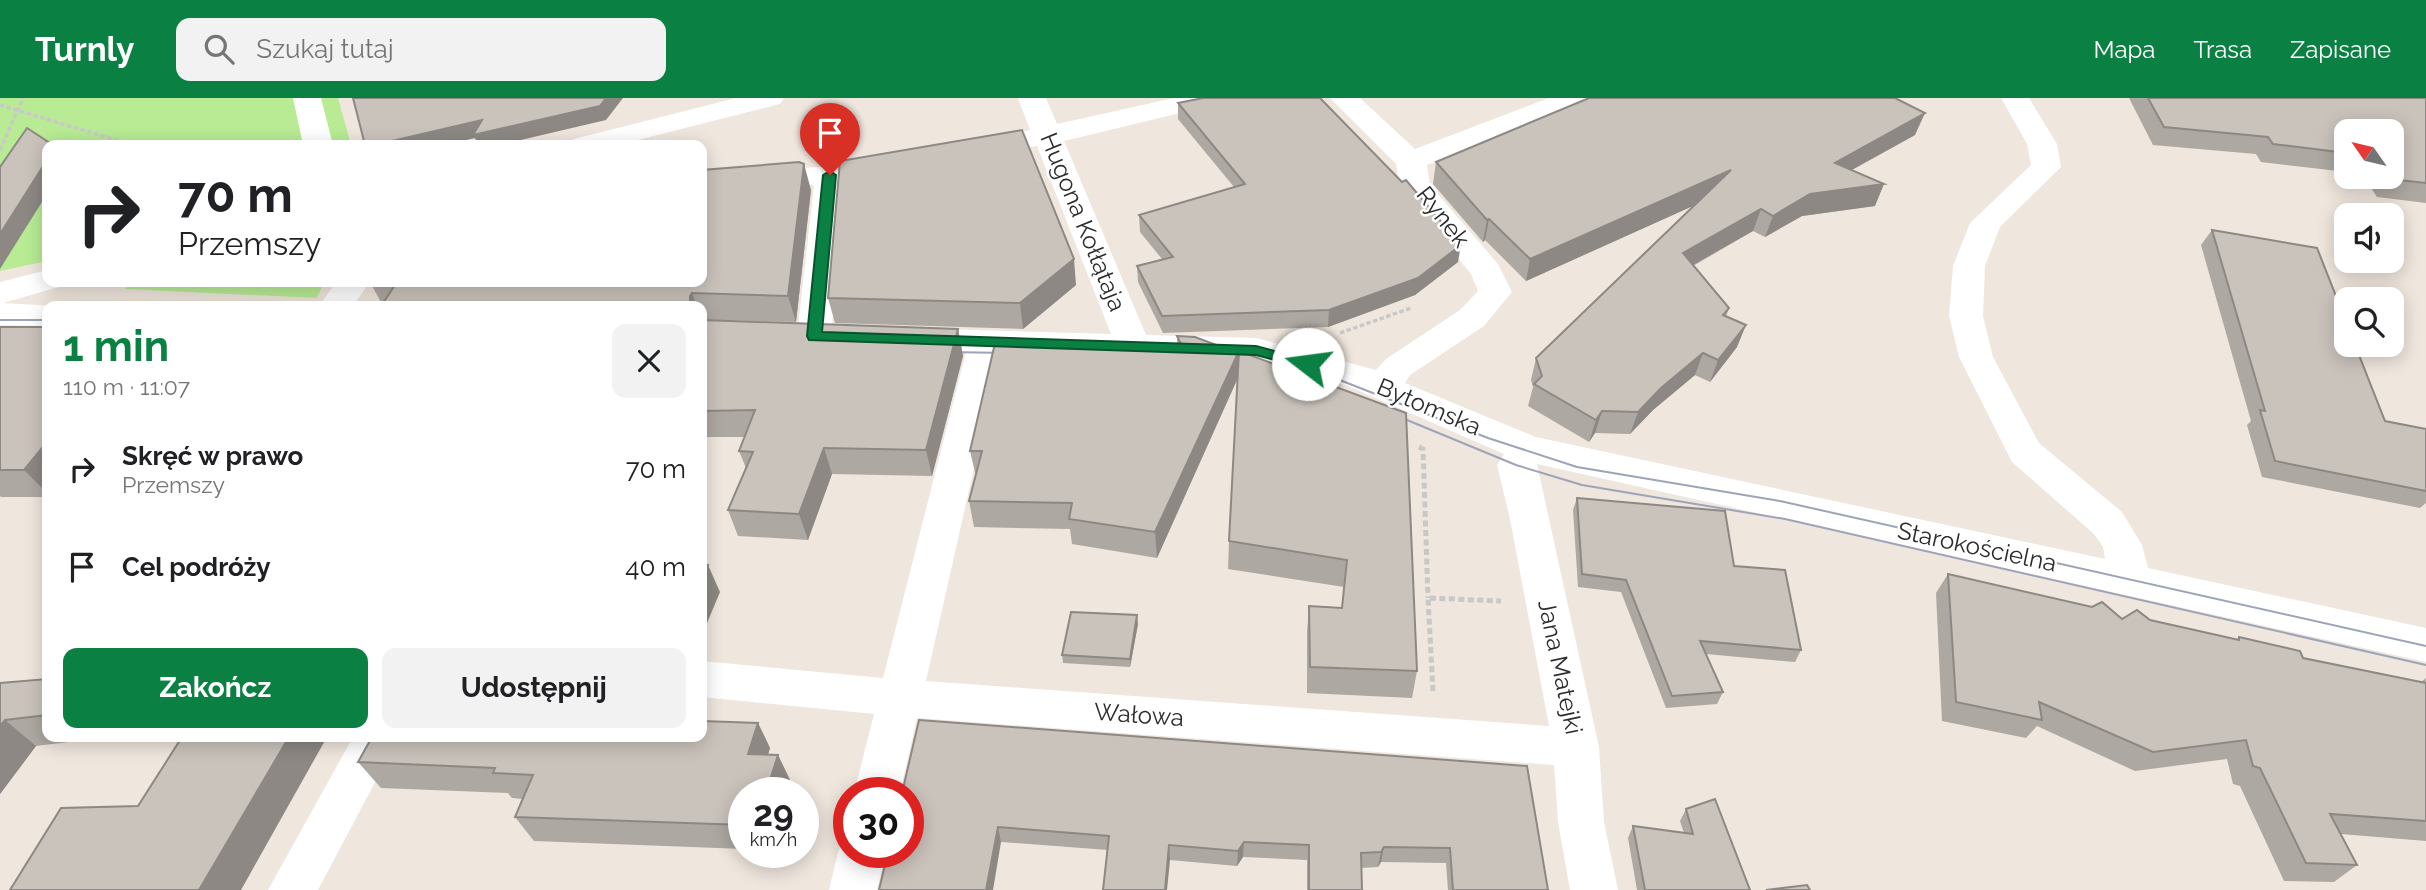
<!DOCTYPE html>
<html lang="pl">
<meta charset="utf-8">
<style>
body{margin:0;font-family:Raleway,sans-serif;background:#f2f2f2;color:#202124;height:100vh;display:flex;flex-direction:column;font-size:26px;white-space:nowrap}
*{box-sizing:border-box;margin:0}
p{font-size:23px;color:#757577}
.icon{flex:none;width:38px;height:38px;fill:none;stroke:currentColor;stroke-width:2;stroke-linecap:round;stroke-linejoin:round}
.map{position:relative;flex:1;overflow:hidden}
.side{position:absolute;left:42px;top:203px;width:665px;height:441px;display:flex;flex-direction:column;background:#fff;border-radius:14px;box-shadow:0 4px 18px #0003}
.side>*{flex:none}
.banner{position:absolute;left:42px;top:42px;width:665px;height:147px;border-radius:14px;box-shadow:0 4px 18px #0003;background:#fff;color:#202124;overflow:hidden}
.needle{width:46px;rotate:304deg}
.tools{position:absolute;left:2334px;top:21px;display:grid;gap:14px}
.tools a{display:grid;place-items:center;width:70px;height:70px;border-radius:14px;background:#fff;box-shadow:0 4px 18px #0003;font-size:35px}
.speed{position:absolute;left:728px;top:679px;display:flex;gap:14px;font-size:35px;font-weight:700;text-align:center}
.speed>*{display:grid;place-content:center;width:91px;height:91px;border-radius:50%;background:#fff;box-shadow:0 4px 18px #0003;line-height:1}
.speed small{font-size:18px;font-weight:400}
.speed .limit{border:10px solid #d22;background:#fff;color:#111}
.pin{position:absolute;display:grid;place-items:center;width:60px;height:60px;color:#fff;margin:-72px -30px;border-radius:50% 50% 50% 0;rotate:-45deg;box-shadow:0 0 7px #0007}
.pin .icon{rotate:45deg}
.me{position:absolute;width:77px;margin:-38px;rotate:285deg;stroke-linejoin:round;filter:drop-shadow(0 0 5px #0008)}
.turn{display:flex;align-items:center;gap:24px;height:147px;padding:0 21px;font-size:32px}
.turn .icon{width:91px;height:91px;stroke-width:2.5}
.turn b{display:block;font-size:49px;line-height:60px}
.round{display:grid;place-items:center;flex:none;width:74px;height:74px;border-radius:14px;background:#f2f2f2}
.head{display:flex;align-items:center;justify-content:space-between;height:119px;padding:0 21px}
h1{font-size:42px;font-weight:700;line-height:52px;color:#0b8043}
.button{display:flex;gap:14px;margin-top:auto;padding:14px 21px}
.button a{flex:1;height:80px;border-radius:14px;background:#0b8043;color:#fff;font-size:28px;font-weight:700;line-height:80px;text-align:center}
.button a+a{background:#f2f2f2;color:#202124}
ul{padding:0;list-style:none}
li{display:flex;align-items:center;gap:21px;height:98px;padding:0 21px}
li div{flex:1}
li b{display:block;font-size:26px}
li em{font-style:normal}
header{display:flex;align-items:center;gap:42px;box-sizing:border-box;height:98px;padding:0 35px;background:#0b8043;color:#fff}
header strong{font-size:33px}
nav{display:flex;gap:38px;margin-inline-start:auto;font-size:24px}
.search{width:490px;height:63px;background:#f2f2f2;display:flex;align-items:center;gap:18px;box-sizing:border-box;padding:0 24px;border-radius:14px;color:#757577;font-size:26px}
.map>svg:first-child{display:block}
</style>
<header>
<strong>Turnly</strong>
<div class="search"><svg class="icon" aria-label="search" viewBox="0 0 24 24"><circle cx="10" cy="10" r="6"/><path d="M15 15l6 6"/></svg>Szukaj tutaj</div>
<nav><a>Mapa</a><a>Trasa</a><a>Zapisane</a></nav>
</header>
<div class="map">
<svg width="2426" height="792" viewBox="0 0 2426 792">
<rect width="100%" height="100%" fill="#efe6dd"/>
<g fill="#b8eb94">
<polygon points="0,0 338,0 351,47 47,47 47,163 0,173"/>
<polygon points="132,184 324,184 317,200 125,191"/>
</g>
<g fill="none" stroke-linecap="round" stroke-linejoin="round">
<g stroke="#c8c8c8" stroke-width="3.5" stroke-dasharray="4.5 2.5" stroke-linecap="butt">
<polyline points="0,7 132,47"/>
<polyline points="0,52 23,0"/>
<polyline points="1340,235 1411,210"/>
</g>
<g stroke="#c8c8c8" stroke-width="5" stroke-dasharray="6 3.5" stroke-linecap="butt">
<polyline points="1419,349 1423,351 1428,500"/>
<polyline points="1433,593 1428,500 1501,503"/>
</g>
<g fill="#fff" fill-rule="evenodd">
<polygon points="293,0 321,0 333,47 303,47"/>
<polygon points="736,0 784,0 780,6 618,47 569,47 574,41"/>
<path d="M1018 0H1046L1057 26 1174 0H1222L1218 6 1064 43 1146 237 1256 240 1376 272 1386 261 1460 212 1478 193 1471 176 1400 89 1396 66 1330 0H1360L1415 51 1549 0H1589L1585 6 1427 67 1430 87 1498 166 1512 194 1484 228 1410 277 1405 285 1536 339 2105 461 2103 449 2094 436 2012 364 1959 259 1949 218 1953 168 1970 125 2031 67 2027 46 2001 0H2029L2057 46 2061 69 2000 129 1985 168 1983 218 1993 259 2039 345 2122 414 2142 447 2148 470 2426 530V564L1537 366 1599 649 1604 724 1618 792H1570L1558 724 1554 667 917 620 900 695H854L874 616 702 599V563L883 580 966 254 907 252 895 249 890 241 895 233 907 230 1111 236 1037 48 974 61 964 58 959 52 964 46 1030 32ZM1000 255 1256 264 1348 288 1504 356 1497 367 1510 421 1549 628 926 583Z"/>
<polygon points="891,58 902,61 906,67 902,73 844,86 831,238 826,246 814,249 802,246 797,238 814,87 702,92 702,74 842,68"/>
<polygon points="47,172 47,184 62,184 59,189 3,205 56,208 47,208 47,228 0,227 0,184"/>
<polygon points="336,184 370,184 353,208 319,208"/>
<polygon points="353,639 399,639 318,792 268,792"/>
<polygon points="849,737 849,754 886,754 877,792 829,792 838,754 845,738"/>
</g>
<g stroke="#9ea4b8" stroke-width="2">
<polyline points="0,222 47,222"/>
<polyline points="940,240 1195,248"/>
<polyline points="1223,251 1269,259 1314,272 1488,340 1577,369 1780,403 2426,548"/>
<polyline points="943,254 1013,255"/>
<polyline points="1390,315 1516,367 1582,387 1785,421 2426,567"/>
</g>
</g>
<g fill="#aea8a2">
<polygon points="2129,0 2426,0 2426,105 2377,99 2364,79 2392,79 2392,33 2347,33 2347,74 2261,64 2256,56 2153,47"/>
<polygon points="1178,5 1458,164 1415,197 1328,229 1163,235 1138,184 1137,168 1162,161 1140,134 1139,117 1234,89 1178,21"/>
<polygon points="1915,37 1852,72 1875,108 1802,118 1765,139 1753,133 1693,168 1729,210 1726,219 1737,249 1710,284 1695,277 1653,312 1630,336 1595,335 1589,344 1528,308 1533,289 1531,282 1536,260 1695,107 1526,183 1485,142 1483,144 1433,86 1436,64"/>
<polygon points="811,92 796,224 702,222 702,208 381,208 382,206 371,186"/>
<polygon points="2212,132 2385,323 2426,331 2426,405 2420,410 2262,379 2247,327 2251,323 2201,147"/>
<polygon points="1076,187 1023,231 835,225 828,200"/>
<polygon points="702,222 958,231 963,258 932,378 832,376 808,442 738,438 728,412 746,370 739,353 745,339 702,339"/>
<polygon points="0,229 47,229 47,399 1,399 0,398"/>
<polygon points="1177,238 1227,251 1240,251 1240,254 1417,573 1412,600 1307,595 1307,535 1309,508 1342,510 1344,489 1228,471 1229,443 1238,280 1157,460 1072,446 1070,431 974,429 969,403 976,379 970,353 1177,250"/>
<polygon points="1577,400 1734,468 1801,552 1795,564 1706,556 1723,594 1717,606 1666,610 1621,494 1578,489 1573,412"/>
<polygon points="1948,476 2122,521 2150,522 2236,542 2239,539 2303,560 2421,584 2426,580 2426,743 2341,736 2357,767 2334,784 2284,783 2240,688 2233,686 2227,661 2135,673 2037,628 2026,640 1942,623 1936,495"/>
<polygon points="1138,526 1130,569 1063,565 1062,557"/>
<polygon points="47,581 47,639 110,639 36,648 0,696 0,585"/>
<polygon points="758,625 770,650 768,657 778,657 790,682 786,695 744,695 744,751 534,743 515,719 523,701 512,700 508,695 381,690 358,664"/>
<polygon points="1527,668 1548,792 1448,792 1446,765 1381,764 1378,769 1361,770 1362,792 1307,792 1307,762 1243,759 1237,768 1170,762 1108,752 1001,744 908,695"/>
<polygon points="1686,711 1750,792 1637,792 1628,740 1633,728 1684,735 1680,723"/>
</g>
<g fill="#8d8884">
<polygon points="606,0 623,0 606,22 499,47 478,47 475,40 444,47 375,47 482,22"/>
<polygon points="1925,15 1915,37 1826,86 1835,65"/>
<polygon points="47,62 47,96 0,171 0,136"/>
<polygon points="804,66 811,92 796,224 788,198"/>
<polygon points="1731,72 1724,94 1526,183 1530,161"/>
<polygon points="1884,86 1875,108 1802,118 1765,139 1773,118 1810,96"/>
<polygon points="1761,111 1753,133 1675,177 1683,155"/>
<polygon points="1489,121 1485,142 1483,144 1487,122"/>
<polygon points="1461,147 1458,164 1415,197 1328,229 1329,212"/>
<polygon points="1074,161 1076,187 1023,231 1020,205"/>
<polygon points="692,195 697,208 690,208 690,198"/>
<polygon points="1746,227 1737,249 1710,284 1718,262"/>
<polygon points="958,231 963,258 932,378 926,352"/>
<polygon points="1240,251 1239,277 1157,460 1155,434"/>
<polygon points="1703,255 1695,277 1653,312 1630,336 1638,314 1661,290"/>
<polygon points="1602,313 1595,335 1589,344 1596,322"/>
<polygon points="47,344 47,395 24,372"/>
<polygon points="824,350 832,376 808,442 799,416"/>
<polygon points="708,467 720,494 702,537 702,481"/>
<polygon points="1137,517 1138,526 1130,569 1130,561"/>
<polygon points="5,622 36,648 0,696 0,628"/>
<polygon points="758,625 770,650 760,681 748,656"/>
<polygon points="289,639 327,639 241,792 199,792"/>
<polygon points="778,657 790,682 786,695 766,695"/>
<polygon points="998,729 1001,744 993,792 986,792"/>
<polygon points="1244,744 1243,759 1237,768 1238,753"/>
<polygon points="1169,747 1170,762 1167,792 1165,792"/>
<polygon points="1384,749 1381,764 1378,769 1381,754"/>
</g>
<g fill="#cac3bc" stroke="#8d8884" stroke-width="2">
<polygon points="353,0 606,0 600,8 473,37 482,22 375,47 365,47"/>
<polygon points="1203,0 1320,0 1402,84 1406,82 1461,147 1418,180 1329,212 1162,218 1137,168 1173,159 1139,117 1245,86 1178,5"/>
<polygon points="1589,0 1895,0 1925,15 1835,65 1884,86 1810,96 1773,118 1761,111 1683,155 1729,210 1723,217 1746,227 1718,262 1703,255 1661,290 1638,314 1602,313 1596,322 1534,286 1542,278 1536,260 1731,72 1530,161 1489,121 1487,122 1436,64"/>
<polygon points="2148,0 2426,0 2426,85 2390,81 2389,79 2392,79 2392,33 2347,33 2347,55 2273,46 2268,39 2164,29"/>
<polygon points="27,30 53,47 47,47 47,62 0,136 0,69"/>
<polygon points="1022,32 1074,161 1020,205 828,200 840,63"/>
<polygon points="799,64 804,66 788,198 692,195 690,198 690,208 381,208 395,187 371,186 372,184 702,184 702,72"/>
<polygon points="2212,132 2317,150 2347,226 2347,247 2355,247 2385,323 2426,331 2426,393 2275,363 2260,312 2265,313"/>
<polygon points="702,222 958,231 926,352 824,350 799,416 728,412 753,354 739,353 755,312 702,313"/>
<polygon points="0,229 47,229 47,344 24,372 0,372"/>
<polygon points="1177,238 1195,239 1227,251 1240,251 1155,434 1069,421 1072,405 969,403 982,353 970,353 995,245 1183,250"/>
<polygon points="1239,253 1406,315 1417,573 1310,569 1309,508 1342,510 1347,462 1229,443"/>
<polygon points="1577,400 1725,413 1734,468 1785,472 1801,552 1700,543 1723,594 1672,598 1626,482 1582,476"/>
<polygon points="702,467 708,467 702,481"/>
<polygon points="1948,476 2092,509 2102,504 2122,521 2137,512 2150,522 2239,542 2239,539 2300,553 2303,560 2426,585 2426,723 2330,716 2357,767 2306,765 2260,670 2253,668 2246,642 2153,654 2039,604 2042,622 1956,604"/>
<polygon points="1071,514 1137,517 1130,561 1062,557"/>
<polygon points="47,581 47,617 5,622 0,628 0,585"/>
<polygon points="919,622 1527,668 1548,792 1453,792 1450,750 1384,749 1381,754 1361,755 1362,792 1309,792 1309,747 1244,744 1238,753 1169,747 1165,792 1103,792 1109,738 998,729 986,792 879,792 888,754 908,754 908,695 902,695"/>
<polygon points="702,623 758,625 748,656 778,657 766,695 744,695 744,727 515,719 533,677 493,675 495,670 358,664 372,639 702,639"/>
<polygon points="182,639 289,639 199,792 10,792 61,710 138,708"/>
<polygon points="1715,701 1750,792 1645,792 1633,728 1693,736 1686,711"/>
<polygon points="1807,787 1810,792 1766,792"/>
</g>
<polygon fill="#0b8043" stroke="#07532c" stroke-width="2" points="830,73 836,77 822,234 1256,248 1313,263 1315,266 1308,271 1256,257 809,242 807,238 823,77"/>
<g text-anchor="middle" stroke-width="5" stroke-linejoin="round" paint-order="stroke">
<g font-size="24" fill="#2c2c2c" stroke="#fff">
<text transform="translate(1443 119) rotate(52)" y="8">Rynek</text>
<text transform="translate(1083 124) rotate(68)" y="8">Hugona Kołłątaja</text>
<text transform="translate(1429 309) rotate(23)" y="8">Bytomska</text>
<text transform="translate(1977 449) rotate(12)" y="8">Starokościelna</text>
<text transform="translate(1560 569) rotate(78)" y="8">Jana Matejki</text>
<text transform="translate(1139 617) rotate(4)" y="8">Wałowa</text>
</g>
</g>
</svg>
<div class="tools">
<a><svg class="needle" viewBox="-14 -14 28 28"><path d="M0-13l5 13h-10z" fill="#e53935"/><path d="M0 13l5-13h-10z" fill="#757577"/></svg></a>
<a><svg class="icon" aria-label="sound" viewBox="0 0 24 24"><path d="M4 9h4l5-4v14l-5-4H4zM17 9q2 3 0 6"/></svg></a>
<a><svg class="icon" aria-label="search" viewBox="0 0 24 24"><circle cx="10" cy="10" r="6"/><path d="M15 15l6 6"/></svg></a>
</div>
<div class="speed"><div>29<small>km/h</small></div><div class="limit">30</div></div>
<div class="pin" style="left:830px;top:77px;background:#d93025"><svg class="icon" aria-label="arrive" viewBox="0 0 24 24"><path d="M6 21V4h12l-3 4 3 4H6"/></svg></div>
<svg class="me" style="left:1308px;top:266px" viewBox="-20 -20 40 40"><circle r="19" fill="#fff"/><path d="M0-13L10 11 0 6-10 11z" fill="#0b8043"/></svg>
<div class="banner">
<div class="turn"><svg class="icon" aria-label="right" viewBox="0 0 24 24"><path d="M7 20v-9h11M14 6l5 5-5 5"/></svg><div><b>70 m</b>Przemszy</div></div>
</div>
<section class="side">
<div class="head"><div><h1>1 min</h1><p>110 m · 11:07</p></div><a class="round"><svg class="icon" aria-label="close" viewBox="0 0 24 24"><path d="M6 6l12 12M18 6L6 18"/></svg></a></div>
<ul>
<li><svg class="icon" aria-label="right" viewBox="0 0 24 24"><path d="M7 20v-9h11M14 6l5 5-5 5"/></svg><div><b>Skręć w prawo</b><p>Przemszy</p></div><em>70 m</em></li>
<li><svg class="icon" aria-label="arrive" viewBox="0 0 24 24"><path d="M6 21V4h12l-3 4 3 4H6"/></svg><div><b>Cel podróży</b></div><em>40 m</em></li>
</ul>
<div class="button"><a>Zakończ</a><a>Udostępnij</a></div>
</section>
</div>
